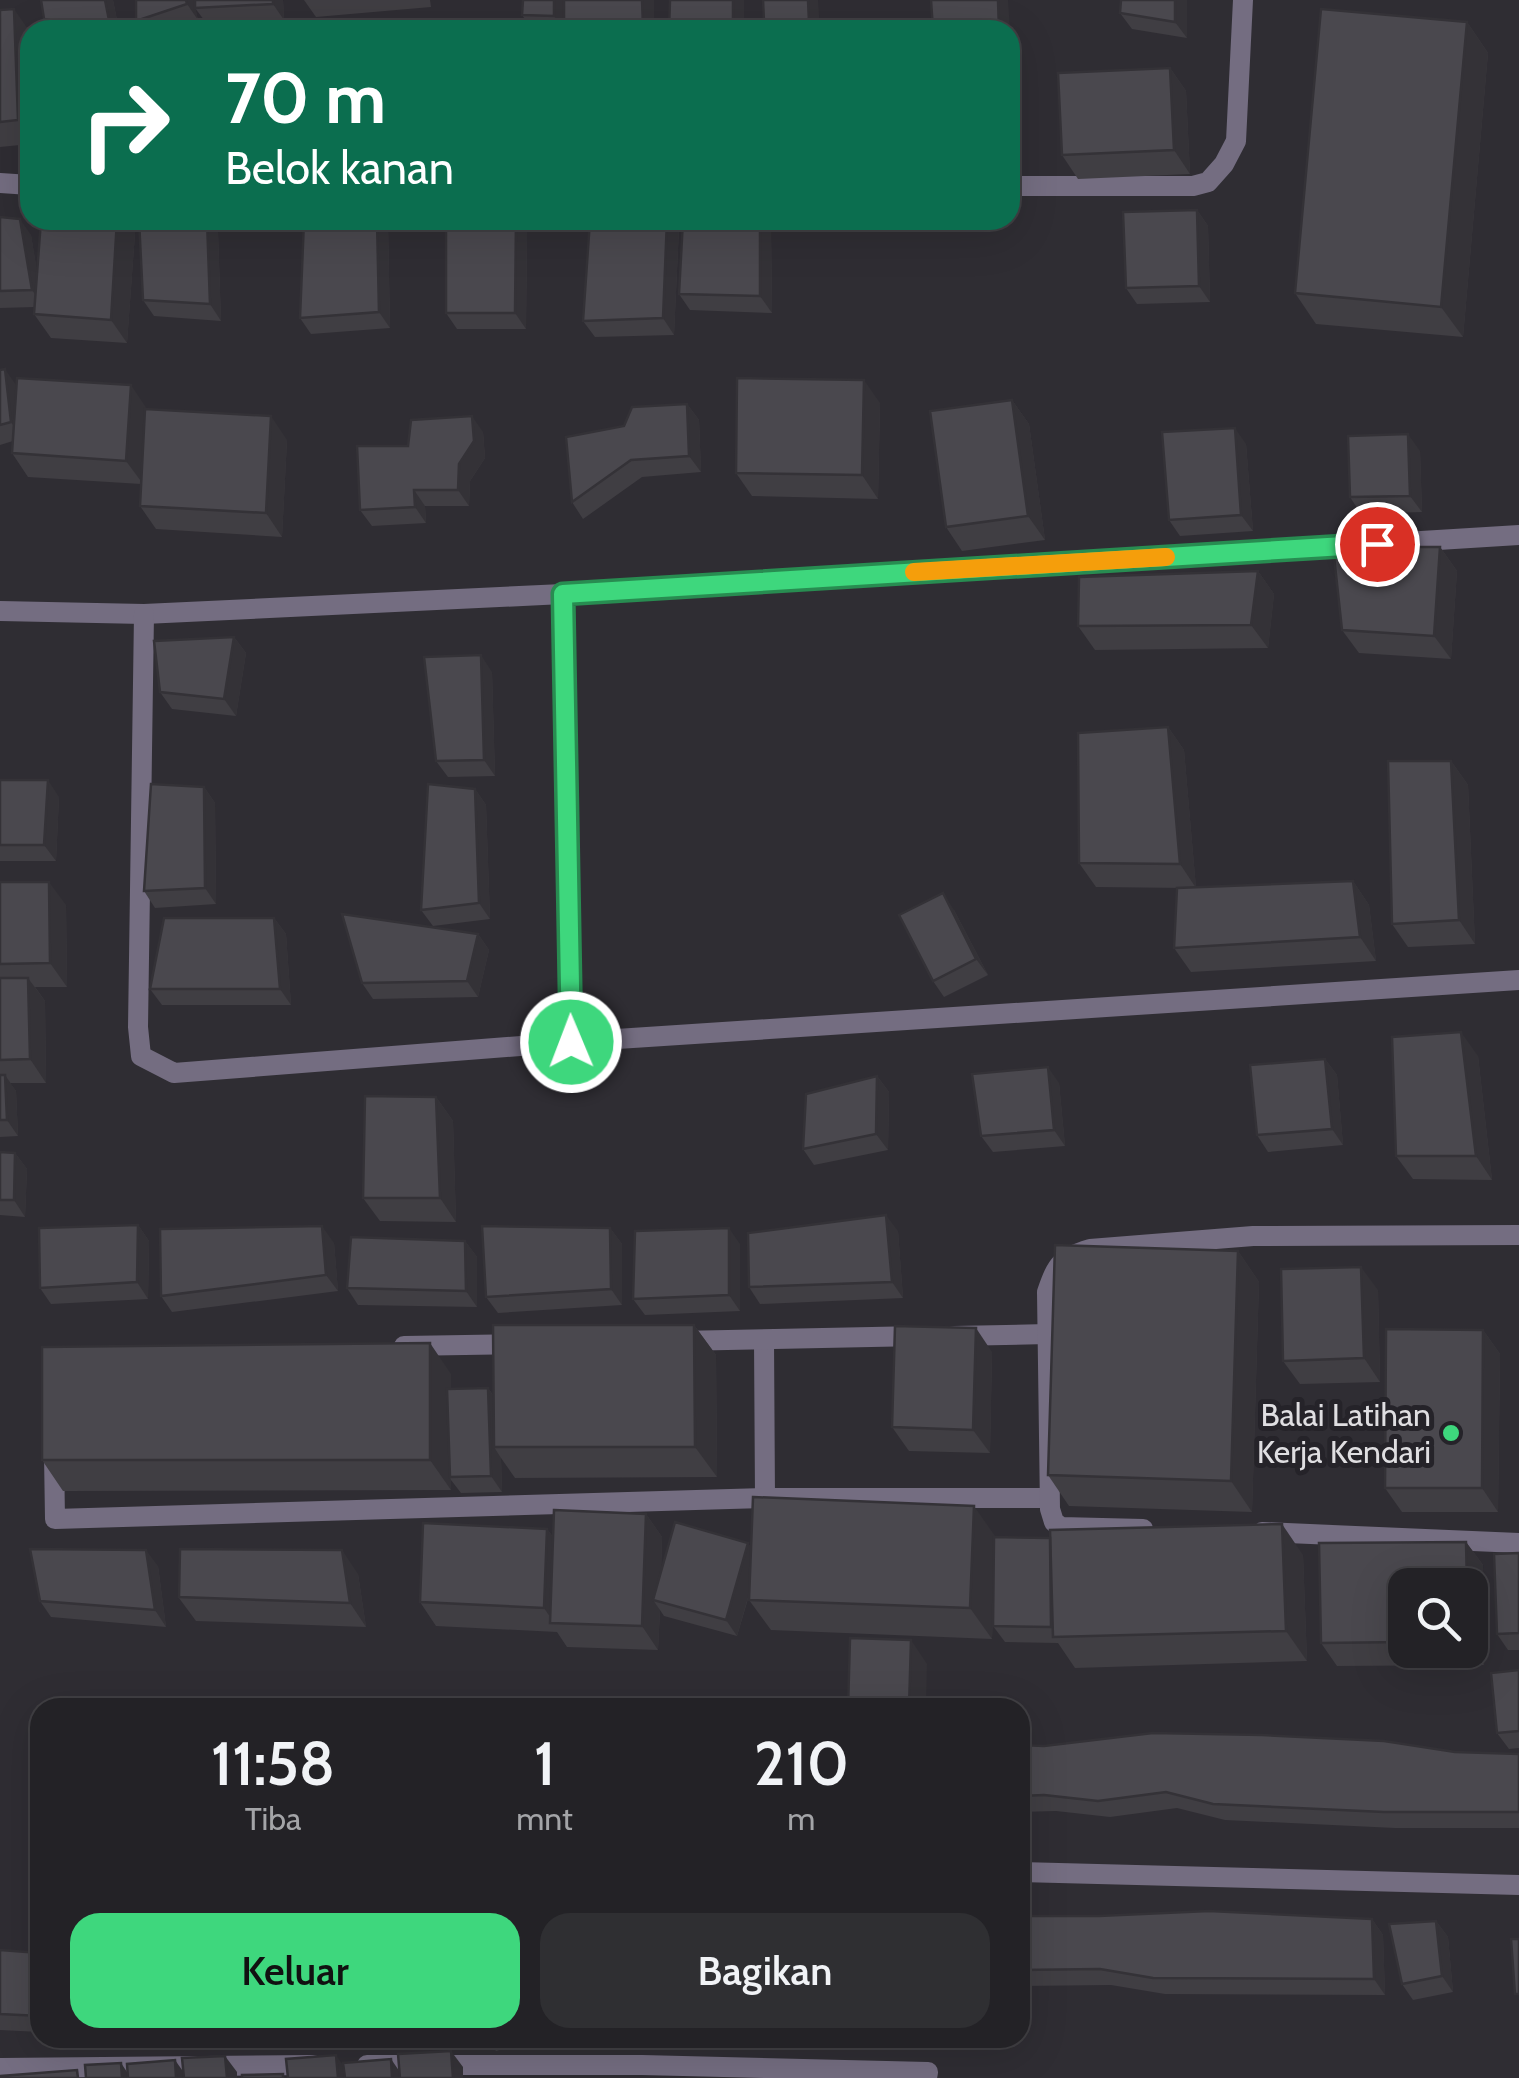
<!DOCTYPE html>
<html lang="id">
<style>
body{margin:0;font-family:Cabin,sans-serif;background:#2f2f32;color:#f1f3f6;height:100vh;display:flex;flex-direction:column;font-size:38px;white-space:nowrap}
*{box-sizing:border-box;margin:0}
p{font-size:32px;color:#a3a4a7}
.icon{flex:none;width:55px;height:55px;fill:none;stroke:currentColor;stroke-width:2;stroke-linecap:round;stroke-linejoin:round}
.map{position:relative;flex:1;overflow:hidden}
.side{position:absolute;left:30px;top:1698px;width:1000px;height:350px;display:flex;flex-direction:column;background:#232226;border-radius:30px;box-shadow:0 10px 40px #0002,0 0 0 2px #403f43}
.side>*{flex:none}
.banner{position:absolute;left:20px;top:20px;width:1000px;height:210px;border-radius:30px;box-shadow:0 10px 40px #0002,0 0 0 2px #403f43;background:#0b6e4f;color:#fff;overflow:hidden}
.tools{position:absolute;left:1388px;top:1568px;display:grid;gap:20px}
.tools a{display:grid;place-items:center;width:100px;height:100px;border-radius:20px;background:#232226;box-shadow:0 10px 40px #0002,0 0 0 2px #403f43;font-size:50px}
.pin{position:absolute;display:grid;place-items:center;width:85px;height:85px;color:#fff;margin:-42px;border:5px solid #fff;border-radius:50%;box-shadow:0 2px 10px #0007}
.me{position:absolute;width:110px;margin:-55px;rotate:359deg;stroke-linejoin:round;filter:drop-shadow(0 0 8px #0008)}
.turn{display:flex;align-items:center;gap:35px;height:210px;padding:0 40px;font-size:45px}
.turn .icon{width:130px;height:130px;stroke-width:2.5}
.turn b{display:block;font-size:70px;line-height:85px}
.eta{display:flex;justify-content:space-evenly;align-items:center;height:170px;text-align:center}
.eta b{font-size:60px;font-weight:600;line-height:70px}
.button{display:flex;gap:20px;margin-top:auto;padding:20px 40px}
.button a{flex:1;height:115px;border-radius:30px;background:#3ed77d;color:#111;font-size:40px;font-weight:600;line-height:115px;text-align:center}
.button a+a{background:#2f2f32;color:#f1f3f6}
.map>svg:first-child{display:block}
</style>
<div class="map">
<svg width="1519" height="2078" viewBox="0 0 1519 2078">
<rect width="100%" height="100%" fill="#2f2d33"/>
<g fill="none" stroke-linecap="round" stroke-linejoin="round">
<g stroke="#746d81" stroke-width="20">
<polyline points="0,183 30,185"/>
<polyline points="1010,186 1193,186 1208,182 1224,164 1236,141 1243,0"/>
<polyline points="563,594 571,1042"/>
<polyline points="0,611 144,614 563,594 1519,535"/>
<polyline points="144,614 138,1027 141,1056 174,1073 571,1042 1519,980"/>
<polyline points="954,1336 1048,1334"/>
<polyline points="764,1340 765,1498"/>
<polyline points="679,1341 920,1336"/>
<polyline points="404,1346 520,1344"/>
<polyline points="54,1454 55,1519 765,1498 1049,1498"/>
<path d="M1143 1529 1061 1527 1054 1522 1050 1509 1047 1292C1057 1263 1061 1258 1090 1249L1253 1236 1519 1235"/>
<polyline points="1262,1532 1519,1543"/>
<polyline points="1020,1872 1519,1885"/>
<polyline points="367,2065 642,2065 928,2072 927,2078"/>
<polyline points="0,2068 313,2065"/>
</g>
</g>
<g fill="#403e43" fill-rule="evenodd">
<polygon points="113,0 119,30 52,30 44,19"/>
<polygon points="136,0 194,0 195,7 283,0 284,20 207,24 195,8 198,20 180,26 194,26 197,30 120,30 141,27 136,21"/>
<polygon points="304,0 430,0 431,7 316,17"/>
<polygon points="654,0 654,30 569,30 565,25 565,30 533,30 522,15"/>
<polygon points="1121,0 1187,0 1187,38 1132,29 1120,13"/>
<polygon points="0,10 30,32 30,144 0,147"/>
<polygon points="1467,22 1488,53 1463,337 1316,324 1295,293"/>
<polygon points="1170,68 1186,91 1190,174 1078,179 1062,155"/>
<polygon points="1197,210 1208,226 1210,302 1137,304 1126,288"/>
<polygon points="0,217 31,235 37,272 136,220 127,343 51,338 34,314 35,307 0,308"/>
<polygon points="304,220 385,220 388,224 390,328 311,334 300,318"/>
<polygon points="683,220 765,220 771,229 772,313 690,310 679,294"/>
<polygon points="679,228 674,335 595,337 583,321"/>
<polygon points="218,232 221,321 154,316 143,300"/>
<polygon points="527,232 526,329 457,329 446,313"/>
<polygon points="0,370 16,386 147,409 287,440 282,537 156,529 140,506 141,484 28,477 12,453 13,441 0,445"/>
<polygon points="1012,400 1029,424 1045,540 962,551 946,527"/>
<polygon points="880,403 878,499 752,496 736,473"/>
<polygon points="687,404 699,420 701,472 642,477 583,519 572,502 624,426"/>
<polygon points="483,432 485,458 470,481 469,506 425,506 426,523 372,526 360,510 408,446"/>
<polygon points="1246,444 1253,531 1180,536 1169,520"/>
<polygon points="1420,451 1422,512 1361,514 1350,497"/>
<polygon points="1440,547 1457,571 1451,659 1359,653 1342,630"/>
<polygon points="1258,571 1274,594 1268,648 1095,650 1078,626"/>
<polygon points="234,637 246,653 236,716 172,709 160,692"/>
<polygon points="492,672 495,776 448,777 436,761"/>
<polygon points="1168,727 1184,750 1196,888 1353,881 1369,905 1376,961 1191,972 1174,948 1186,888 1096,887 1079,863"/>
<polygon points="1451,761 1468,785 1475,944 1408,947 1392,924"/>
<polygon points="0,780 59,797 56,861 0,861"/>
<polygon points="204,787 215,803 216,904 155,908 144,891"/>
<polygon points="475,789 486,805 490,919 433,926 421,910"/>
<polygon points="0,882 66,905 67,987 35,987 45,1001 46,1083 10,1083 16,1091 18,1136 0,1137"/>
<polygon points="954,910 988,975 944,997 933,981"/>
<polygon points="274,918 286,934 291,1005 162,1005 150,989"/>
<polygon points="478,934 489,950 478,997 373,999 362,983"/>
<polygon points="1478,1056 1492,1180 1413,1179 1396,1156"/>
<polygon points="1325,1059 1337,1075 1343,1145 1268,1152 1257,1135"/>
<polygon points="877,1076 889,1092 888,1150 814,1165 803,1149"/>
<polygon points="1059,1083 1065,1146 993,1152 981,1136"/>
<polygon points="436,1097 453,1121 456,1222 380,1221 363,1198"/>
<polygon points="0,1152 15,1153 27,1169 25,1217 0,1215"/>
<polygon points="138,1225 149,1241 148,1299 51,1304 40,1288"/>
<polygon points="610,1228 622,1244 622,1305 498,1313 486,1297"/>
<polygon points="898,1231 903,1298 760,1304 749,1287"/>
<polygon points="465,1241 477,1257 477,1307 358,1305 347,1288"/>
<polygon points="334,1243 338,1291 172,1312 161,1296"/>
<polygon points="740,1244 740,1311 645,1315 633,1299"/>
<polygon points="1238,1251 1259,1282 1252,1512 1069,1506 1048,1475"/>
<polygon points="1378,1290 1380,1382 1300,1384 1283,1361"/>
<polygon points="694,1325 716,1355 717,1477 515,1478 501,1458 502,1492 461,1493 451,1480 451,1490 63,1491 42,1460 451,1374 451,1389 488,1388 493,1395"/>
<polygon points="1483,1330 1500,1354 1498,1512 1402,1512 1385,1488"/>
<polygon points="992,1352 990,1453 909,1451 892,1427"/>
<polygon points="646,1514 662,1537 661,1573 748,1543 751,1548 995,1537 1303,1555 1307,1661 1075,1668 1058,1643 1005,1642 993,1626 994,1583 992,1639 771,1630 749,1600 750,1592 737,1636 664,1616 660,1610 658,1650 567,1647 557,1632 436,1626 420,1602 547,1529 553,1537"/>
<path d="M1466 1542 1483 1565 1484 1665 1337 1666 1321 1643 1319 1543ZM1405 1585H1470V1650H1405Z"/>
<polygon points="1519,1553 1519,1650 1508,1650 1497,1634"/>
<polygon points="158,1566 166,1627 51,1617 40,1601"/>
<polygon points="358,1574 366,1627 196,1621 179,1598"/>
<polygon points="1519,1670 1519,1748 1509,1749 1497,1733"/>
<polygon points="1020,1745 1519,1754 1519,1828 1395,1828 1225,1820 1177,1808 1110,1817 1056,1811 1020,1812"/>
<polygon points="1020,1916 1372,1919 1383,1935 1385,1995 1165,1994 1111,1985 1020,1986"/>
<polygon points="1436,1921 1448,1937 1453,1992 1413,2000 1402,1984"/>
<polygon points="0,1950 40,1953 40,2032 0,2030"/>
<polygon points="172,2038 216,2038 175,2041"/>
<polygon points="221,2038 258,2038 258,2040 224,2042"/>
<polygon points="264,2038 309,2038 309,2041 268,2043"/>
<polygon points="320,2038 362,2038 325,2045"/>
<polygon points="369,2038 420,2038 420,2043 376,2048"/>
<polygon points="429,2038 472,2038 473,2039 432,2043"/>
<polygon points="486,2038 606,2038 577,2041 535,2040 496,2051"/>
<polygon points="657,2038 914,2038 915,2040 847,2045 693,2044"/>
</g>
<g fill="#343237">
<polygon points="105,0 113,0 119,30 115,30 109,20"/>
<polygon points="186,0 194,0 198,20 187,4"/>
<polygon points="273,0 283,0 284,20 273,4"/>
<polygon points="554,0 565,0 565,30 554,16"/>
<polygon points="642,0 654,0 654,30 645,30 643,26"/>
<rect x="733" y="0" width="11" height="30"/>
<polygon points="808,0 818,0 820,30 810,30"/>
<polygon points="998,0 1008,0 1010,30 999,30"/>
<polygon points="1175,0 1187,0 1187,38 1175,22"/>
<polygon points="14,9 30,32 30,138 18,120"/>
<polygon points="1467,22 1488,53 1463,337 1441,307"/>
<polygon points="1010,37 1013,105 1010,100"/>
<polygon points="1170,68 1186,91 1190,174 1174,150"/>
<polygon points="1197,210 1208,226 1210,302 1199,286"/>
<polygon points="20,219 31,235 43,306 32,290"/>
<polygon points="117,220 136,220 127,343 111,320"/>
<polygon points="207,220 210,220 218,232 221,321 210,304"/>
<polygon points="377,220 385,220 388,224 390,328 379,312"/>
<polygon points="516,220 519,220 527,232 526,329 515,313"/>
<polygon points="667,220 673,220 679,228 674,335 663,318"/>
<polygon points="760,220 765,220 771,229 772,313 760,296"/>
<polygon points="5,369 16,385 22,438 11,422"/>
<polygon points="864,380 880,403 878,499 862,475"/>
<polygon points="131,385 147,409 143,484 126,461"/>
<polygon points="1012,400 1029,424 1045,540 1028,516"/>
<polygon points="687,404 699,420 701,472 689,456"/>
<polygon points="271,416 287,440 282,537 266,513"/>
<polygon points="472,416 483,432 485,458 470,481 469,506 458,490 459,464"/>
<polygon points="1235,428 1246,444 1253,531 1241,515"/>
<polygon points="1408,434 1420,451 1422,512 1410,496"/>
<polygon points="414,490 425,506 426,523 415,507"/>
<polygon points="1440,547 1457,571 1451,659 1434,636"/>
<polygon points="1258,571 1274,594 1268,648 1251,625"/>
<polygon points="234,637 246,653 236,716 224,699"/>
<polygon points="481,655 492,672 495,776 484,760"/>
<polygon points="1168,727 1184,750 1196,888 1180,864"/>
<polygon points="1451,761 1468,785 1475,944 1459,920"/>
<polygon points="48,780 59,797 56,861 44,845"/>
<polygon points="204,787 215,803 216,904 205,888"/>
<polygon points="475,789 486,805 490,919 479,903"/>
<polygon points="1353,881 1369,905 1376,961 1360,937"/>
<polygon points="49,882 66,905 67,987 50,963"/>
<polygon points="943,893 954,910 988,975 976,959"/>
<polygon points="274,918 286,934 291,1005 280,989"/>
<polygon points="478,934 489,950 478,997 467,981"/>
<polygon points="28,978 45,1001 46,1083 30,1059"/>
<polygon points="1461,1032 1478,1056 1492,1180 1476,1156"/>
<polygon points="1325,1059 1337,1075 1343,1145 1332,1129"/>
<polygon points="1048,1067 1059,1083 1065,1146 1054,1130"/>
<polygon points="5,1075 16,1091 18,1136 7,1120"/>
<polygon points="877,1076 889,1092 888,1150 876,1134"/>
<polygon points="436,1097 453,1121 456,1222 440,1198"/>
<polygon points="15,1153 27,1169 25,1217 14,1200"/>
<polygon points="886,1215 898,1231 903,1298 892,1282"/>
<polygon points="138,1225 149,1241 148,1299 137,1282"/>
<polygon points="322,1226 334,1243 338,1291 326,1275"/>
<polygon points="610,1228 622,1244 622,1305 611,1289"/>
<polygon points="729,1228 740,1244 740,1311 729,1295"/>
<polygon points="465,1241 477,1257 477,1307 466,1291"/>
<polygon points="1238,1251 1259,1282 1252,1512 1231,1481"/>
<polygon points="1361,1267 1378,1290 1380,1382 1364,1358"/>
<polygon points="694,1325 716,1355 717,1477 695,1447"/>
<polygon points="976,1328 992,1352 990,1453 973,1430"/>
<polygon points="1483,1330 1500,1354 1498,1512 1482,1488"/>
<polygon points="430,1343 451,1374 451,1477 450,1477 451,1480 451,1490 430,1460"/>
<polygon points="488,1388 499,1404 494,1447 501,1458 502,1492 491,1476"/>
<polygon points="974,1506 995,1536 992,1639 970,1608"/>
<polygon points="646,1514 662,1537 660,1602 653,1600 660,1610 658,1650 642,1626"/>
<polygon points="1282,1524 1303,1555 1307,1661 1286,1631"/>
<polygon points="547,1529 564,1552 554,1623 544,1608"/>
<polygon points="1466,1542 1483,1565 1484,1665 1470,1646 1470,1585 1467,1585"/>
<polygon points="748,1543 759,1559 737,1636 726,1620"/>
<polygon points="146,1550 158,1566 166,1627 155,1610"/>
<polygon points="342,1550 358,1574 366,1627 350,1603"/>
<polygon points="911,1640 927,1664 926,1708 909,1708"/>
<polygon points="1372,1919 1383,1935 1385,1995 1374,1979"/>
<polygon points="1436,1921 1448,1937 1453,1992 1442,1976"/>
<polygon points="451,2051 463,2067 463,2078 453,2078"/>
<polygon points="336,2055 347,2071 347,2078 338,2078"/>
<polygon points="225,2056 237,2072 237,2078 227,2078"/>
<polygon points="391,2059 402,2075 403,2078 392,2078"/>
<polygon points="175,2060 187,2077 187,2078 176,2078"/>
<polygon points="121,2063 131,2078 122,2078"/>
</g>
<g fill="#4a484e" stroke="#343237" stroke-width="2.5">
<polygon points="41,0 105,0 109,20 44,19"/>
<polygon points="136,0 186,0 187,4 136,21"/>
<polygon points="195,0 273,0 273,4 195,8"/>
<polygon points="523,0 554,0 554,16 522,15"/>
<polygon points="564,0 642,0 643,26 564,23"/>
<polygon points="670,0 733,0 733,30 669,30"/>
<polygon points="763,0 808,0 809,22 764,22"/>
<polygon points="931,0 998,0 999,30 933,30"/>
<polygon points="1121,0 1175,0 1175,22 1120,13"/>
<polygon points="14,9 18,120 0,122 0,10"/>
<polygon points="1321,9 1467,22 1441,307 1295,293"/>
<polygon points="742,22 915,24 916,30 741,30"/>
<polygon points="250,23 251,30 202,30 202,26"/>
<polygon points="194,26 194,30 120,30 120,28"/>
<polygon points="382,27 382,30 312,30"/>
<polygon points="571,28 622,30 571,30"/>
<polygon points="1170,68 1174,150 1062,155 1058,73"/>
<polygon points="1197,210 1199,286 1126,288 1123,212"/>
<polygon points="0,217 20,219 32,290 0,291"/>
<polygon points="41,220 117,220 111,320 34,314"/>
<polygon points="139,220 207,220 210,304 143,300"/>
<polygon points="304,220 377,220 379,312 300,318"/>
<polygon points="446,220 516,220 515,313 446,313"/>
<polygon points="590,220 667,220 663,318 583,321"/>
<polygon points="683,220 760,220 760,296 679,294"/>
<polygon points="5,369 11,422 0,425 0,370"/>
<polygon points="17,378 131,385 126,461 12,453"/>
<polygon points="737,378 864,380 862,475 736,473"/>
<polygon points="1012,400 1028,516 946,527 930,411"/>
<polygon points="687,404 689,456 631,460 572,502 566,437 624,426 632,407"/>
<polygon points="145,409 271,416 266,513 140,506"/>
<polygon points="472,416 474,441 459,464 458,490 414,490 415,507 360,510 357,446 408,446 411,420"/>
<polygon points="1235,428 1241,515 1169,520 1162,432"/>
<polygon points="1408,434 1410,496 1350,497 1348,436"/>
<polygon points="1333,547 1440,547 1434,636 1342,630"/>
<polygon points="1258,571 1251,625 1078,626 1079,577"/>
<polygon points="234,637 224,699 160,692 154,641"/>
<polygon points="481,655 484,760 436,761 424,657"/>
<polygon points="1168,727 1180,864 1079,863 1078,733"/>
<polygon points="1388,761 1451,761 1459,920 1392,924"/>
<polygon points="0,780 48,780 44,845 0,845"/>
<polygon points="151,784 204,787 205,888 144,891"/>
<polygon points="428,784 475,789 479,903 421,910"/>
<polygon points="1353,881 1360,937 1174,948 1177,888"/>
<polygon points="0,882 49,882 50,963 0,964"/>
<polygon points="943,893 976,959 933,981 899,915"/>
<polygon points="342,914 478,934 467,981 362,983"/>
<polygon points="164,918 274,918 280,989 150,989"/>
<polygon points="0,978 28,978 30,1059 0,1060"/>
<polygon points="1461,1032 1476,1156 1396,1156 1392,1037"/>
<polygon points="1325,1059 1332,1129 1257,1135 1250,1065"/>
<polygon points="1048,1067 1054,1130 981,1136 972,1074"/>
<polygon points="0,1075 5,1075 7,1120 0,1120"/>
<polygon points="877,1076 876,1134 803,1149 806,1094"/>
<polygon points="365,1096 436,1097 440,1198 363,1198"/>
<polygon points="0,1152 15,1153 14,1200 0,1200"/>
<polygon points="886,1215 892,1282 749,1287 748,1233"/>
<polygon points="138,1225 137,1282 40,1288 39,1228"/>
<polygon points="322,1226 326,1275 161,1296 160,1229"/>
<polygon points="482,1226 610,1228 611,1289 486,1297"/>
<polygon points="729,1228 729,1295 633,1299 635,1231"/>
<polygon points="351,1237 465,1241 466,1291 347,1288"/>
<polygon points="1055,1245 1238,1251 1231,1481 1048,1475"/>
<polygon points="1361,1267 1364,1358 1283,1361 1281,1269"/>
<polygon points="493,1325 694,1325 695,1447 494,1447"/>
<polygon points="895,1326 976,1328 973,1430 892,1427"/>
<polygon points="1386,1329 1483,1330 1482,1488 1385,1488"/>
<polygon points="430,1343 430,1460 42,1460 42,1347"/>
<polygon points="488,1388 491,1476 450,1477 447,1389"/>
<polygon points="753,1497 974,1506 970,1608 749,1600"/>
<polygon points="554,1510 646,1514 642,1626 550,1623"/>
<polygon points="675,1522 748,1543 726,1620 653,1600"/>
<polygon points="423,1523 547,1529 544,1608 420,1602"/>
<polygon points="1282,1524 1286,1631 1053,1637 1050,1530"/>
<polygon points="994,1537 1050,1538 1051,1627 993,1626"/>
<polygon points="1466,1542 1467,1585 1405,1585 1405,1642 1321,1643 1319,1543"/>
<polygon points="30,1549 146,1550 155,1610 40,1601"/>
<polygon points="180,1549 342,1550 350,1603 179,1597"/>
<polygon points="1519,1553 1519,1633 1497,1634 1494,1554"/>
<polygon points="850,1638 911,1640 909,1708 848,1708"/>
<polygon points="1519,1670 1519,1731 1497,1733 1491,1673"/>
<polygon points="1153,1733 1262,1735 1384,1741 1455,1752 1519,1754 1519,1812 1384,1812 1213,1804 1166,1792 1098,1801 1044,1795 1020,1796 1020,1745 1044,1746"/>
<polygon points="1209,1911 1372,1919 1374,1979 1153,1978 1100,1969 1020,1970 1020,1916 1099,1916"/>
<polygon points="1436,1921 1442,1976 1402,1984 1389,1924"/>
<polygon points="1511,1939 1519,1939 1519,1994 1515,1994"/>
<polygon points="0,1950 40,1953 40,2016 0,2014"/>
<polygon points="451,2051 453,2078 400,2078 398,2054"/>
<polygon points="336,2055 338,2078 288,2078 286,2059"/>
<polygon points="225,2056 227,2078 184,2078 182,2058"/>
<polygon points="391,2059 392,2078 345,2078 343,2063"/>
<polygon points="175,2060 176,2078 128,2078 127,2064"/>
<polygon points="121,2063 122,2078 86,2078 85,2065"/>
<polygon points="77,2070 78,2078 0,2078 0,2076"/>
<polygon points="283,2074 283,2078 242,2078 242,2075"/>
</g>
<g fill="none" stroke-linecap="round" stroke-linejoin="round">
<defs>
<polyline id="route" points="571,1042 563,594 1377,544"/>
</defs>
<use href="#route" stroke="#288c51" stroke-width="25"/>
<use href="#route" stroke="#3ed77d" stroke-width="18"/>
<polyline stroke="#f59e0b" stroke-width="18" points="914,572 1166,557"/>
</g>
<circle fill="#3ed77d" stroke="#252329" stroke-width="4" cx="1451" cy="1433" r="10"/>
<g text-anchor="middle" stroke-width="10" stroke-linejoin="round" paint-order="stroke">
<g font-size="32" fill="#dfdee1" stroke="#252329" text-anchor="end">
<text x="1431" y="1426">Balai Latihan<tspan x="1431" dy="37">Kerja Kendari</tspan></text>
</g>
</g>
</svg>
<div class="tools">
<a><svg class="icon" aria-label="search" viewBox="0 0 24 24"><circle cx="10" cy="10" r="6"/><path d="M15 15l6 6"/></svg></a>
</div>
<div class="pin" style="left:1377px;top:544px;background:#d93025"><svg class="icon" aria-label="arrive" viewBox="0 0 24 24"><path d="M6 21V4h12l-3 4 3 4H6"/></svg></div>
<svg class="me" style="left:571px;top:1042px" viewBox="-20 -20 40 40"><circle r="17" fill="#3ed77d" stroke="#fff" stroke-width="3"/><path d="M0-11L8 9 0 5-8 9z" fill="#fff"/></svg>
<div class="banner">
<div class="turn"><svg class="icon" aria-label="right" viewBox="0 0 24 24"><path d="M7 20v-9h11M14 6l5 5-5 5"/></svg><div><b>70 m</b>Belok kanan</div></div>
</div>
<section class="side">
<div class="eta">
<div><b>11:58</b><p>Tiba</p></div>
<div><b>1</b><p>mnt</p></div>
<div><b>210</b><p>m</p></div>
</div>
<div class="button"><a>Keluar</a><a>Bagikan</a></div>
</section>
</div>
